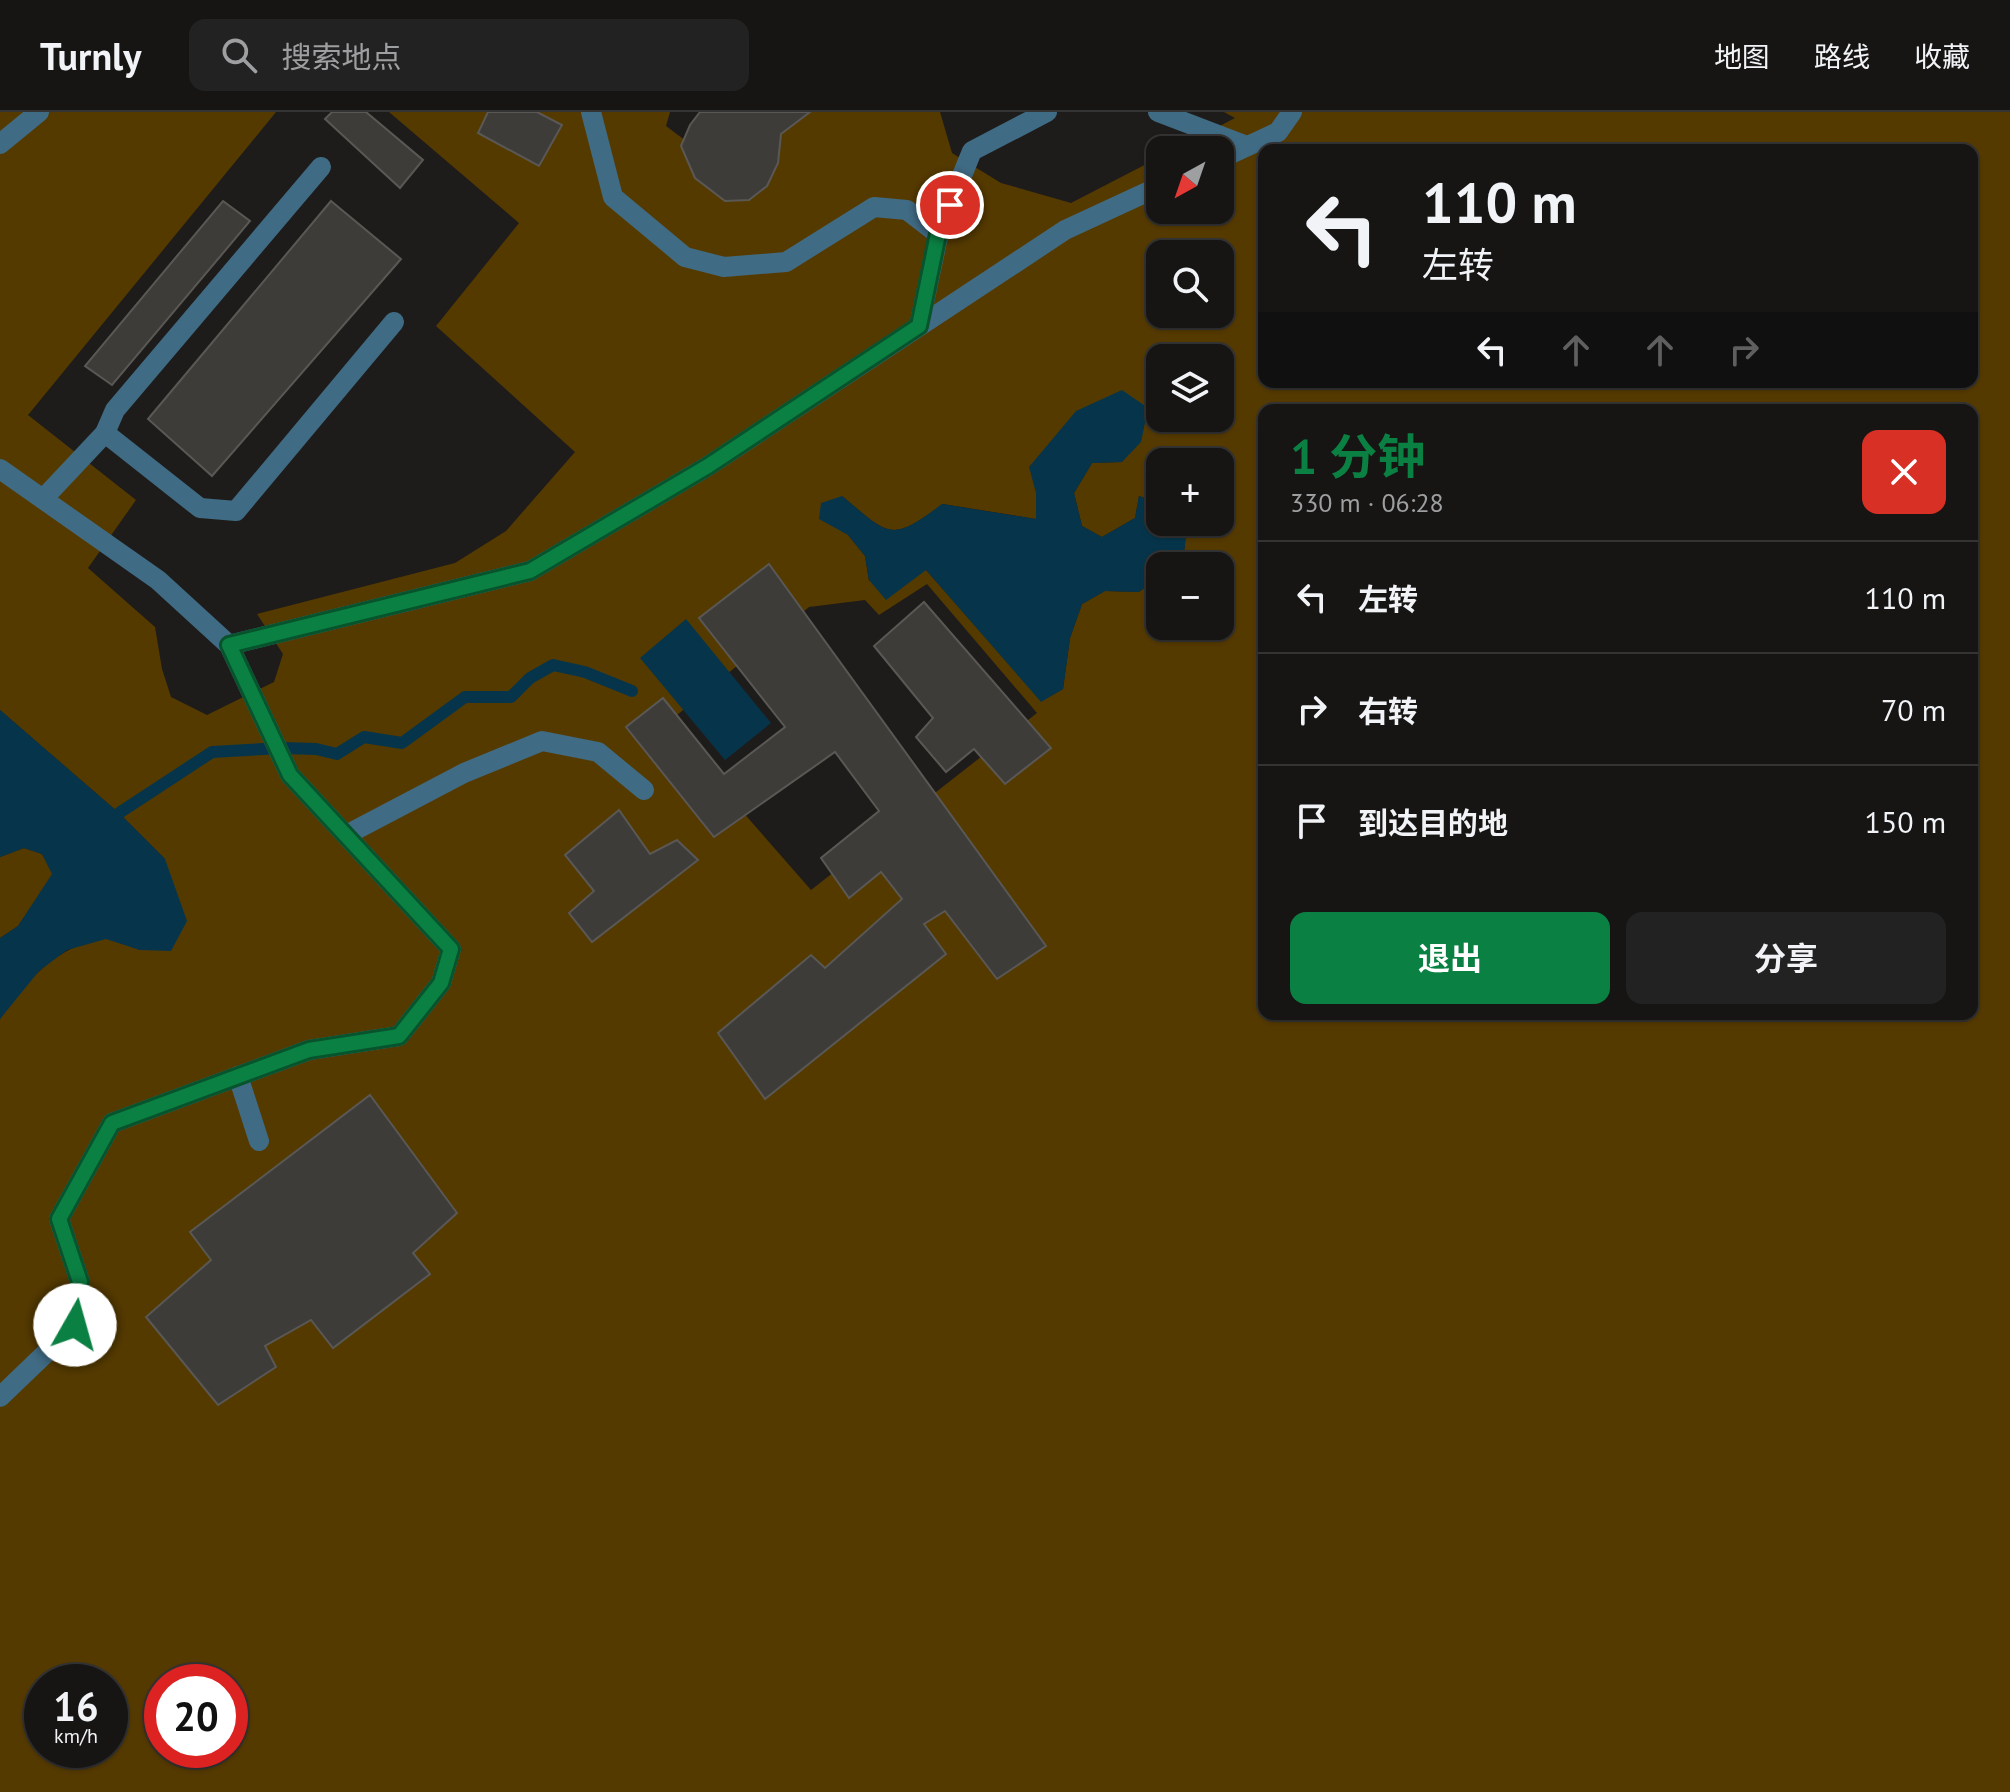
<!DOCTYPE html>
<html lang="zh">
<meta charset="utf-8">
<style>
body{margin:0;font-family:"PT Sans","Noto Sans SC",sans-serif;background:#232222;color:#f1f3f6;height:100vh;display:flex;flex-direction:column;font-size:30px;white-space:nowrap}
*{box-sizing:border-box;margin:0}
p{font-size:26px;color:#9e9fa0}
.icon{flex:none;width:44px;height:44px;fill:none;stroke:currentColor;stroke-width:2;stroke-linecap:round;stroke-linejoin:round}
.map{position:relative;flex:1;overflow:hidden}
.details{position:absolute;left:1258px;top:292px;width:720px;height:616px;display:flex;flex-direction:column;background:#161514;border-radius:16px;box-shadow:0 2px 6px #0004,0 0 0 2px #353434}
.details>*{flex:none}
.guide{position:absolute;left:1258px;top:32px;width:720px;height:244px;border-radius:16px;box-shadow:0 2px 6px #0004,0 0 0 2px #353434;background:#161514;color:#f1f3f6;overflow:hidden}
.needle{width:52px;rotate:220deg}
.fabs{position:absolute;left:1146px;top:24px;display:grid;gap:16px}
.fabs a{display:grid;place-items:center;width:88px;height:88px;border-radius:16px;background:#161514;box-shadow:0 2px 6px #0004,0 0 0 2px #353434;font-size:40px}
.speed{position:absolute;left:24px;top:1552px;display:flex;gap:16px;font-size:40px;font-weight:700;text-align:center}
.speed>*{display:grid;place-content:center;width:104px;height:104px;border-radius:50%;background:#161514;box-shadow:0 2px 6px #0004,0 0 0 2px #353434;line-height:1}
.speed small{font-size:20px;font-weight:400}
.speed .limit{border:12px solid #d22;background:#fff;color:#111}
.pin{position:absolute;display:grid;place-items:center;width:68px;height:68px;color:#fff;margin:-34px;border:4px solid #fff;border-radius:50%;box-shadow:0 2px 8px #0007}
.me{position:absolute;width:88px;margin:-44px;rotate:7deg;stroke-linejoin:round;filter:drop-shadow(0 0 6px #0008)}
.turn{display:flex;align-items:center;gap:28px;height:168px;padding:0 32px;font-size:36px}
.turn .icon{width:104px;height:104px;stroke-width:2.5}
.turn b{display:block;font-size:56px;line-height:68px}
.lanes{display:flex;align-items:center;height:76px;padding:0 32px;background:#0003;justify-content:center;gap:40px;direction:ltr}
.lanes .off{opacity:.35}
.round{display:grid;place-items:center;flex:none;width:84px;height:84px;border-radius:16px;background:#232222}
.headline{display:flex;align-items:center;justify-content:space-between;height:136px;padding:0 32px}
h1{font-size:48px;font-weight:700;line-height:60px;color:#0b8043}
.cta{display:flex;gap:16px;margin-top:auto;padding:16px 32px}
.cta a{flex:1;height:92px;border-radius:16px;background:#0b8043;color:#fff;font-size:32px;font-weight:700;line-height:92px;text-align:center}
.cta a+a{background:#232222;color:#f1f3f6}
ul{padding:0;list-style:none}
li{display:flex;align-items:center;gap:24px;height:112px;padding:0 32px;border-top:2px solid #353434}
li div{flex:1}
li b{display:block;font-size:30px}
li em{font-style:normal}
header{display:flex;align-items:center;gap:48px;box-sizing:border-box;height:112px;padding:0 40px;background:#161514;border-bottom:2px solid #353434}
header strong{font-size:38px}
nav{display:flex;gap:44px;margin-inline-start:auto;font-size:28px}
.search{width:560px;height:72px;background:#232222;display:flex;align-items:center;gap:20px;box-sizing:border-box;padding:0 28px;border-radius:16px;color:#9e9fa0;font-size:30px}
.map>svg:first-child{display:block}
</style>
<header>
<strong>Turnly</strong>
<div class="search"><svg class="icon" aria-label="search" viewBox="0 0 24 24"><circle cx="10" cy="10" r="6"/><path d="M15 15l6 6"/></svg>搜索地点</div>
<nav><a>地图</a><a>路线</a><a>收藏</a></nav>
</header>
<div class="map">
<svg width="2010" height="1680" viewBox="0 0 2010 1680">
<rect width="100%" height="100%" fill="#1e1c1a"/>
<g fill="#553a00" fill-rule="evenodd">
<path d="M0 0H276L28 303 136 388 88 456 155 515 162 557 171 585 207 603 274 570 283 542 257 502 455 451 506 419 575 340 436 214 519 111 389 0H670L666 14 730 62 799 0H940L952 41 1001 71 1071 91 1160 45V98H1220V38H1174L1235 6 1224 0H2010V1680H0V907C25 871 56 833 104 827 114 826 130 835 140 838L165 747 119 701 0 598ZM1264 38H1972V270H1264ZM1160 142H1220V202H1160ZM1160 246H1220V306H1160ZM1148 296 1122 350 1092 351 1074 381 1082 414 1102 425 1135 406 1139 384 1160 391V350H1220V410H1187L1184 442 1171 454H1220V514H1160V464L1139 480 1105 479 1082 492 1070 526 1063 577 1041 589 926 458 869 469 865 444 848 423 842 384C890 424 890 431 943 392L1036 407V381ZM1264 298H1972V902H1264ZM927 472 1037 601 811 778 666 612 809 495 865 488 879 503ZM42 1570H110V1638H42ZM162 1570H230V1638H162Z"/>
<polygon points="24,736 42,742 53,762 18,814 0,826 0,745"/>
</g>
<g fill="#06354b">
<path d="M1122 278 1148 296 1141 330 1122 350 1092 351 1074 381 1082 414 1102 425 1135 406 1139 384 1160 391V410H1187L1184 442 1171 454H1160V464L1139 480 1105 479 1082 492 1070 526 1063 577 1041 590 926 458 886 488 869 468 865 444 848 423 819 407 821 391 842 384C890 424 890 431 942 392L1036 407V381L1029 355 1076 299Z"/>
<polygon points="686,507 771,611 725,648 640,546"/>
<polygon points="0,598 119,701 165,747 187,809 171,839 140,838 106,827 67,838 39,859 0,907 0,826 18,814 52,762 42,742 24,736 0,745"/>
</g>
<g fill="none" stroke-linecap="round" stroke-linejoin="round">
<polyline stroke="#06354b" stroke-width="12" points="119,701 212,640 282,636 316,637 337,642 364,625 402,631 465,585 511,585 530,566 553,553 585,560 632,579"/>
</g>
<g fill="#3d3c39" stroke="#5a5855" stroke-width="2">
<polygon points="332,0 366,0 423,48 400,76 325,7"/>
<polygon points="488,0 537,0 562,13 539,54 478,21"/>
<polygon points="700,0 810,0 781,22 778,51 767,74 749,88 725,89 695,66 681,34 690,13"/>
<polygon points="223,89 250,109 112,273 85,254"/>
<polygon points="331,89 401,147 212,364 148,307"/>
<polygon points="769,452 1046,834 997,867 945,799 924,812 946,842 765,987 718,921 811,843 825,856 902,787 881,760 849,786 821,746 879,699 835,640 714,725 626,615 663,586 724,662 785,615 699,506"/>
<polygon points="924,490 1051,636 1005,672 974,637 946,660 916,625 933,606 874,534"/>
<polygon points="619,698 650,742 677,728 698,748 592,830 569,801 594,779 565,743"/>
<polygon points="370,983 457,1101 413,1141 430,1162 333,1236 311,1208 265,1234 276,1255 218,1293 146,1205 211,1148 190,1120"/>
</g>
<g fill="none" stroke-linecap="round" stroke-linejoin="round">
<g stroke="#406b84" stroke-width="20">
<polyline points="591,0 613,85 685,145 724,155 786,150 874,95 907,98 938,122"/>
<polyline points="1158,0 1247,34"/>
<polyline points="0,32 39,0"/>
<polyline points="1220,47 1278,20 1292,0"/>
<polyline points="919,214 939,120 972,39 1047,0"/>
<polyline points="105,321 200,396 236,399 394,210"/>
<polyline points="0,357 158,468 229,533 290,663 451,837 441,871 399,924 309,938 112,1011 59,1107 80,1170 75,1213 0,1285"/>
<polyline points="43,387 105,321 115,298 321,55"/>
<polyline points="229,533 530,459 708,354 1065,118 1160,74"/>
<polyline points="346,723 464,661 542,629 598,640 644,678"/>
<polyline points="238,964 259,1029"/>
</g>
</g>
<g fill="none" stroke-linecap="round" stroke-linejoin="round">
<defs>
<polyline id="route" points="75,1213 80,1170 59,1107 112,1011 309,938 399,924 441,871 451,837 290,663 229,533 530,459 708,354 919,214 938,122 950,93"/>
</defs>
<use href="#route" stroke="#07532c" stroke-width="20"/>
<use href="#route" stroke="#0b8043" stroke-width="14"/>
</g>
</svg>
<div class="fabs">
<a><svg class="needle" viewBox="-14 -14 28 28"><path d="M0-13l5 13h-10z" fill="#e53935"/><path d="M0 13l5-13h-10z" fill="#9e9fa0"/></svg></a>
<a><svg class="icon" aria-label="search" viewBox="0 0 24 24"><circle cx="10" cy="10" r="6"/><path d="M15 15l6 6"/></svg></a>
<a><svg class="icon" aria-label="layers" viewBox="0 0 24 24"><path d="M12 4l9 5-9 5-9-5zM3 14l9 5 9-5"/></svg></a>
<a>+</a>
<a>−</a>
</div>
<div class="speed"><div>16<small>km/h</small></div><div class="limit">20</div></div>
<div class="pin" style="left:950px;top:93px;background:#d93025"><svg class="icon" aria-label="arrive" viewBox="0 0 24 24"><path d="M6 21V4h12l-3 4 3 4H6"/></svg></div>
<svg class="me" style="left:75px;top:1213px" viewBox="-20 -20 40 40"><circle r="19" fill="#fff"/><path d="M0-13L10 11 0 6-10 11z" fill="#0b8043"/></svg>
<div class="guide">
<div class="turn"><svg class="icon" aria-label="left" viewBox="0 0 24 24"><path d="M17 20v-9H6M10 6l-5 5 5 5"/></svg><div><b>110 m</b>左转</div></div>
<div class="lanes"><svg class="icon" aria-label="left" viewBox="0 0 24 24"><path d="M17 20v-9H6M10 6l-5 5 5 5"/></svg><svg class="icon off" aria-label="ahead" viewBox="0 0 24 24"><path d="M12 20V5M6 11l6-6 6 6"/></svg><svg class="icon off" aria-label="ahead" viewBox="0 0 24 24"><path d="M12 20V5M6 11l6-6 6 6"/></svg><svg class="icon off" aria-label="right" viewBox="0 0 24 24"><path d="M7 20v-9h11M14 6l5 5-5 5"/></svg></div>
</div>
<section class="details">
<div class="headline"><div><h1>1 分钟</h1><p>330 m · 06:28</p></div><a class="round" style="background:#d93025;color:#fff"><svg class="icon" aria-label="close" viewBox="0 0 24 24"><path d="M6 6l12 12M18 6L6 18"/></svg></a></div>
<ul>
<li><svg class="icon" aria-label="left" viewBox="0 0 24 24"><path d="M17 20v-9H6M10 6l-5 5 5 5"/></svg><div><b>左转</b></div><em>110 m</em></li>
<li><svg class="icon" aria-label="right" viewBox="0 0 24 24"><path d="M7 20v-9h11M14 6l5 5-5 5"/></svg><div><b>右转</b></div><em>70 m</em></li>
<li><svg class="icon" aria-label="arrive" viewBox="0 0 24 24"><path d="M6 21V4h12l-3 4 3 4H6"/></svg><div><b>到达目的地</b></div><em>150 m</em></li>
</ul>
<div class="cta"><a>退出</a><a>分享</a></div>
</section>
</div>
